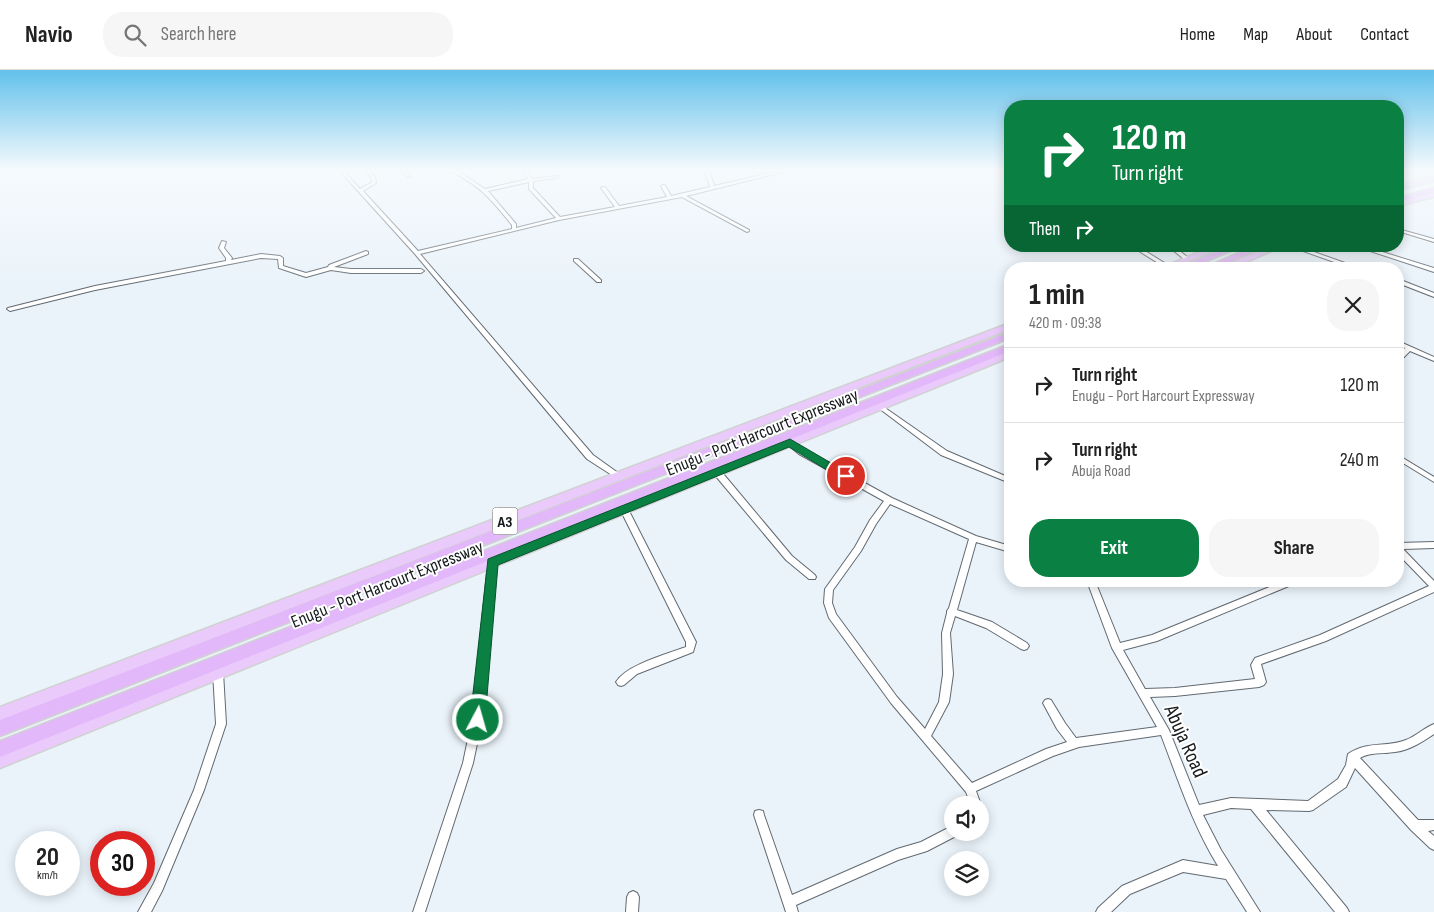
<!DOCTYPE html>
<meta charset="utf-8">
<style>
body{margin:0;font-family:"Sofia Sans Condensed",sans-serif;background:#f6f6f6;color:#222;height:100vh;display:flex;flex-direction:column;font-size:19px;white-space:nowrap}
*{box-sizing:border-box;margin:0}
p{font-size:16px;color:#767676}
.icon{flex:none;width:28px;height:28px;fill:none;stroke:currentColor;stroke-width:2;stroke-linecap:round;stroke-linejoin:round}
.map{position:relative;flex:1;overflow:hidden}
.side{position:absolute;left:1004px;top:192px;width:400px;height:325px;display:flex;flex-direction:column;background:#fff;border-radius:20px;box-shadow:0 2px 12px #0003}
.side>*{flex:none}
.hud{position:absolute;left:1004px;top:30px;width:400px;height:152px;border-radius:20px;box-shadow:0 2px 12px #0003;background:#0b8043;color:#fff;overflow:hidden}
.fabs{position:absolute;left:944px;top:726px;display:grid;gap:10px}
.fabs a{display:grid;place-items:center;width:45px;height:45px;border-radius:50%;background:#fff;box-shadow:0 2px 12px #0003;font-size:25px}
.speed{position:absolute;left:15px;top:761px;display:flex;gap:10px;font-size:25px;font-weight:700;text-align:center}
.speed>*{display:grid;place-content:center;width:65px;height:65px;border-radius:50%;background:#fff;box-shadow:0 2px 12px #0003;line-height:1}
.speed small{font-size:12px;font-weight:400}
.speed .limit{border:8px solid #d22;background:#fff;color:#111}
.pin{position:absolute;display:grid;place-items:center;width:42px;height:42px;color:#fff;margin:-21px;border:2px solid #fff;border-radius:50%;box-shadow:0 1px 5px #0007}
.me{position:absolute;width:55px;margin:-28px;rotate:6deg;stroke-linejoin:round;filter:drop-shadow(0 0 4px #0008)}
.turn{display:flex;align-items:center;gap:18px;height:105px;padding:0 25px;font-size:22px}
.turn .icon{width:65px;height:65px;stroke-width:2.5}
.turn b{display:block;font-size:35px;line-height:42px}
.then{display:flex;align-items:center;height:48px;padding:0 25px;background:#0003;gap:10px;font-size:19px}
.round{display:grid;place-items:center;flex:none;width:52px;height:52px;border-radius:20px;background:#f6f6f6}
.overview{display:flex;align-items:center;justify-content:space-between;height:85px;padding:0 25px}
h1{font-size:30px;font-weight:700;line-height:38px}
.button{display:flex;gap:10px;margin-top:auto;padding:10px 25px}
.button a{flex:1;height:58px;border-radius:20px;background:#0b8043;color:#fff;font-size:20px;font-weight:700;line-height:58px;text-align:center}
.button a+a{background:#f6f6f6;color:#222}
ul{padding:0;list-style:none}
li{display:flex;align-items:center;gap:15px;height:75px;padding:0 25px;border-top:1px solid #e0e0e0}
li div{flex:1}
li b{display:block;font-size:19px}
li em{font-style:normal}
header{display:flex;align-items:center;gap:30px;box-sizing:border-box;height:70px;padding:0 25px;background:#fff;border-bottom:1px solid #e0e0e0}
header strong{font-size:24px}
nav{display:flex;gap:28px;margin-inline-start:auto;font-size:18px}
.search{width:350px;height:45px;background:#f6f6f6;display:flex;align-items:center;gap:12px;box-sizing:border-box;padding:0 18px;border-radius:20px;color:#767676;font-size:19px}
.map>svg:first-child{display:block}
</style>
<header>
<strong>Navio</strong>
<div class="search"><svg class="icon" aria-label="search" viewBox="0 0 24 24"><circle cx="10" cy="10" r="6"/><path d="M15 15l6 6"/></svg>Search here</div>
<nav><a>Home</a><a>Map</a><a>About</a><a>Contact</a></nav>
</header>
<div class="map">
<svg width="1434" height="842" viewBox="0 0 1434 842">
<rect width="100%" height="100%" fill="#eaf3fa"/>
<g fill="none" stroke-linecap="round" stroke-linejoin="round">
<defs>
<g id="minor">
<path d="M339 100H343L360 119 372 112 371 107 364 100H369L375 107 376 113 363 121 418 181 512 159V155C493 132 483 118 456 104 453 102 448 101 445 100L458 101 485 119 528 109 523 100H527L532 109 558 106V107L556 108 533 111V118L560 147 615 137 601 118 603 117H605L619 136 667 127 661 116 663 115H665L671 126 710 117 705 100H709L714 116 783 100H791L686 126 749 160V161L747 162 682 127 559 150 420 184 593 385 621 405 622 407 618 409 587 389 415 184ZM529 112V119L556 148 516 158V154L488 121Z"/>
<polygon points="400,100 405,100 411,106 408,107"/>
<polygon points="1002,100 1007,100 1010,102 1010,105"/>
<polygon points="1398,159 1434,169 1434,172 1398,161"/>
<polygon points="222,171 226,172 224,178 232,188 231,190 261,184 280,186 283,188 283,196 306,203 328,197 329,195 366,181 368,182 368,184 334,197 351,199 421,199 424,201 421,203 351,203 331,200 306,207 279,198 278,189 261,188 95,220 10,241 7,239 8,238 95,216 226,191 226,188 219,178"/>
<polygon points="1131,176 1137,176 1171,197 1166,198"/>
<polygon points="1168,176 1173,176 1190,189 1185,190"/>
<polygon points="1289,176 1297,176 1362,199 1354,199"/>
<polygon points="1355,176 1363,176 1434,198 1434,202"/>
<polygon points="574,189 578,189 601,210 601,212 597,212 574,191"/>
<polygon points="1398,209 1434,223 1434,227 1398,213"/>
<polygon points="1398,271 1434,287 1434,291 1410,281 1400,291 1398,292 1398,287 1405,278 1398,275"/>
<polygon points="878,333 947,381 1010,408 1010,413 941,385 876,336 875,335 876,334"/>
<path d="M788 371H792L805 380 892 428 976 466 1010 476V482L976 472 957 540 992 552 1027 573 1029 576 1027 579 1024 580 1021 579 986 558 955 546 950 563 953 604 949 632 931 666 972 713 1046 679 1067 672 1057 659 1043 633 1045 630 1048 629 1051 630 1065 653 1076 668 1157 657 1112 578 1087 511H1095L1120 573 1152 565 1284 511H1297L1296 513 1157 571 1123 580 1145 619 1175 618 1255 609 1251 595 1255 588 1320 565 1429 516 1398 484V473L1434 472V478L1403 479 1434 511V522L1326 571 1261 594 1266 612 1264 615 1259 617 1175 626 1150 627 1169 660 1199 735 1231 728 1308 731 1338 709 1346 695 1348 684C1369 670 1386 678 1406 670 1416 666 1424 658 1434 654V664C1422 672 1410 680 1395 682 1383 684 1370 682 1360 688L1418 750H1434V760L1428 761 1434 766V780L1430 778 1411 760 1355 698 1346 717 1313 740 1309 741 1266 740 1347 838 1349 842H1335L1251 739 1231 738 1203 745 1221 780 1260 842H1247L1226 809 1183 802 1130 824 1111 842H1096L1098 838 1122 816 1183 790 1218 796C1193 756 1178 709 1161 665L1079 677 1053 686 976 721 981 735 980 738V735H971L966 722 891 633 829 548 824 533 825 519 855 477 870 450 884 431 799 384 788 375 786 373ZM890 434 969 469 949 538 947 541V543L942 563 943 604 939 632 925 659 897 627 836 544 832 533 833 520 861 481 876 454Z"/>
<polygon points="1398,385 1434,407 1434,412 1398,390"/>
<polygon points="714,400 720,400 792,486 815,505 816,507 815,509 809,509 786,490 714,404 713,402"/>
<path d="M624 436 628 439 696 572 693 582 637 604 624 615 621 616 618 615 616 612C626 595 667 584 686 577V572L620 439Z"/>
<polygon points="492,489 495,490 496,492 482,650 473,693 425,842 413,842 463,693 472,650 488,492 489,490"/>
<polygon points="218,598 221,599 223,602 226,654 204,720 162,821 151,842 138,842 154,813 194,720 216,654 213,602 215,599"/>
<polygon points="759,740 763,741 764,745 792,825 897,779 921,772 952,756 952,762 957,762 956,766 927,781 898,790 796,835 798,842 786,842 754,745 755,741"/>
<polygon points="633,821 637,823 639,827 638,842 626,842 627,827 629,823"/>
</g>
<g id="primary">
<polygon points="1434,107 1434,111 1398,120 1398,116"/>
<polygon points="1434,123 1434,127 1398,136 1398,132"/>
<polygon points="1213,176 1225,176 1171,199 1159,199"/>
<polygon points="1271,176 1283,176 1230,199 1218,199"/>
<polygon points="1010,253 1010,259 0,651 0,637"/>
<polygon points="1010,280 1010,287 0,698 0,682"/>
</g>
<g id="trunk">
<polygon points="1434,118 1434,122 1398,132 1398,128"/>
<polygon points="1230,176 1242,176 1188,199 1176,199"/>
<polygon points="1254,176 1266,176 1214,199 1202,199"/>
<polygon points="1010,262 1010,268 0,666 0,650"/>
<polygon points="1010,274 1010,281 0,687 0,671"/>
</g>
</defs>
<use href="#minor" stroke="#626970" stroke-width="2"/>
<use href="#primary" stroke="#d0d1d1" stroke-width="3"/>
<use href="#trunk" stroke="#d0d1d1" stroke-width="3"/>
<use href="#minor" fill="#fff" fill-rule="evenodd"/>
<use href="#primary" fill="#eacafb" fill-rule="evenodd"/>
<use href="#trunk" fill="#e3b8fa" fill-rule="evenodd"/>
</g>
<linearGradient id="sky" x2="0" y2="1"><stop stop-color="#62c1eb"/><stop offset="0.46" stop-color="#f6fafd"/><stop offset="1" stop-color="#f6fafd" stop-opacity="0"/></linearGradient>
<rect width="1434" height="218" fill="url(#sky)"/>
<polygon fill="#0b8043" stroke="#07532c" points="790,369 850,404 852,406 850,409 842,409 789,377 498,495 485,650 483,655 478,657 472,655 470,650 488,489"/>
<g text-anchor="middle" stroke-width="4" stroke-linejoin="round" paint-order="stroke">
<rect fill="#fff" stroke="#5b5e5f" stroke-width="1" x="492.5" y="437.5" width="25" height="27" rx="4"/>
<g font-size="16" font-weight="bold" fill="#15191b">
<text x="505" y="457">A3</text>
</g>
<g font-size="18" fill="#15191b" stroke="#fff">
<text transform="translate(762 362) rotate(-22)" y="6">Enugu - Port Harcourt Expressway</text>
<text transform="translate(387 514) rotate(-22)" y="6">Enugu - Port Harcourt Expressway</text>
</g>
<g font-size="21" fill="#15191b" stroke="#fff">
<text transform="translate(1186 671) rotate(66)" y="7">Abuja Road</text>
</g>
</g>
</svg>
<div class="fabs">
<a><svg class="icon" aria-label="sound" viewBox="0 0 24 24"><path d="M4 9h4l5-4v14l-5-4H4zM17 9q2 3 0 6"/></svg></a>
<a><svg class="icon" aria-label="layers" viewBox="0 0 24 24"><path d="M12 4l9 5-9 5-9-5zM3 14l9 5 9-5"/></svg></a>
</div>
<div class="speed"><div>20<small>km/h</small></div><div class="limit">30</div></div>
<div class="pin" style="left:846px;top:406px;background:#d93025"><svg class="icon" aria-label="arrive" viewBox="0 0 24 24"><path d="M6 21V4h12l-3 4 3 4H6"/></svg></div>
<svg class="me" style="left:478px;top:650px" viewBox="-20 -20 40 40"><circle r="17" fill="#0b8043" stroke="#fff" stroke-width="3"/><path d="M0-11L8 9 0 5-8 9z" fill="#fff"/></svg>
<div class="hud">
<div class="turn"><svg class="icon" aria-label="right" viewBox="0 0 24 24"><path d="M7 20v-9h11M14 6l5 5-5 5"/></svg><div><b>120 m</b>Turn right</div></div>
<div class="then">Then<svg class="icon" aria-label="right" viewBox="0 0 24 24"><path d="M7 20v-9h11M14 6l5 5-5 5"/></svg></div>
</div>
<section class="side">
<div class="overview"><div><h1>1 min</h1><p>420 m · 09:38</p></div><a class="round"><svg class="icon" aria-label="close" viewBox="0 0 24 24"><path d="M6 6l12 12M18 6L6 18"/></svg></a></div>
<ul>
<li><svg class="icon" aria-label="right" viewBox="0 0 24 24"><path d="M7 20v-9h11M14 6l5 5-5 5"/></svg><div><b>Turn right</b><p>Enugu - Port Harcourt Expressway</p></div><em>120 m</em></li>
<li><svg class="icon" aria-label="right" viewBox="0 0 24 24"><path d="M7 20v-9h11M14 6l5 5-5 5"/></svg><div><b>Turn right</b><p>Abuja Road</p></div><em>240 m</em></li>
</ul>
<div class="button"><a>Exit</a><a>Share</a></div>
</section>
</div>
